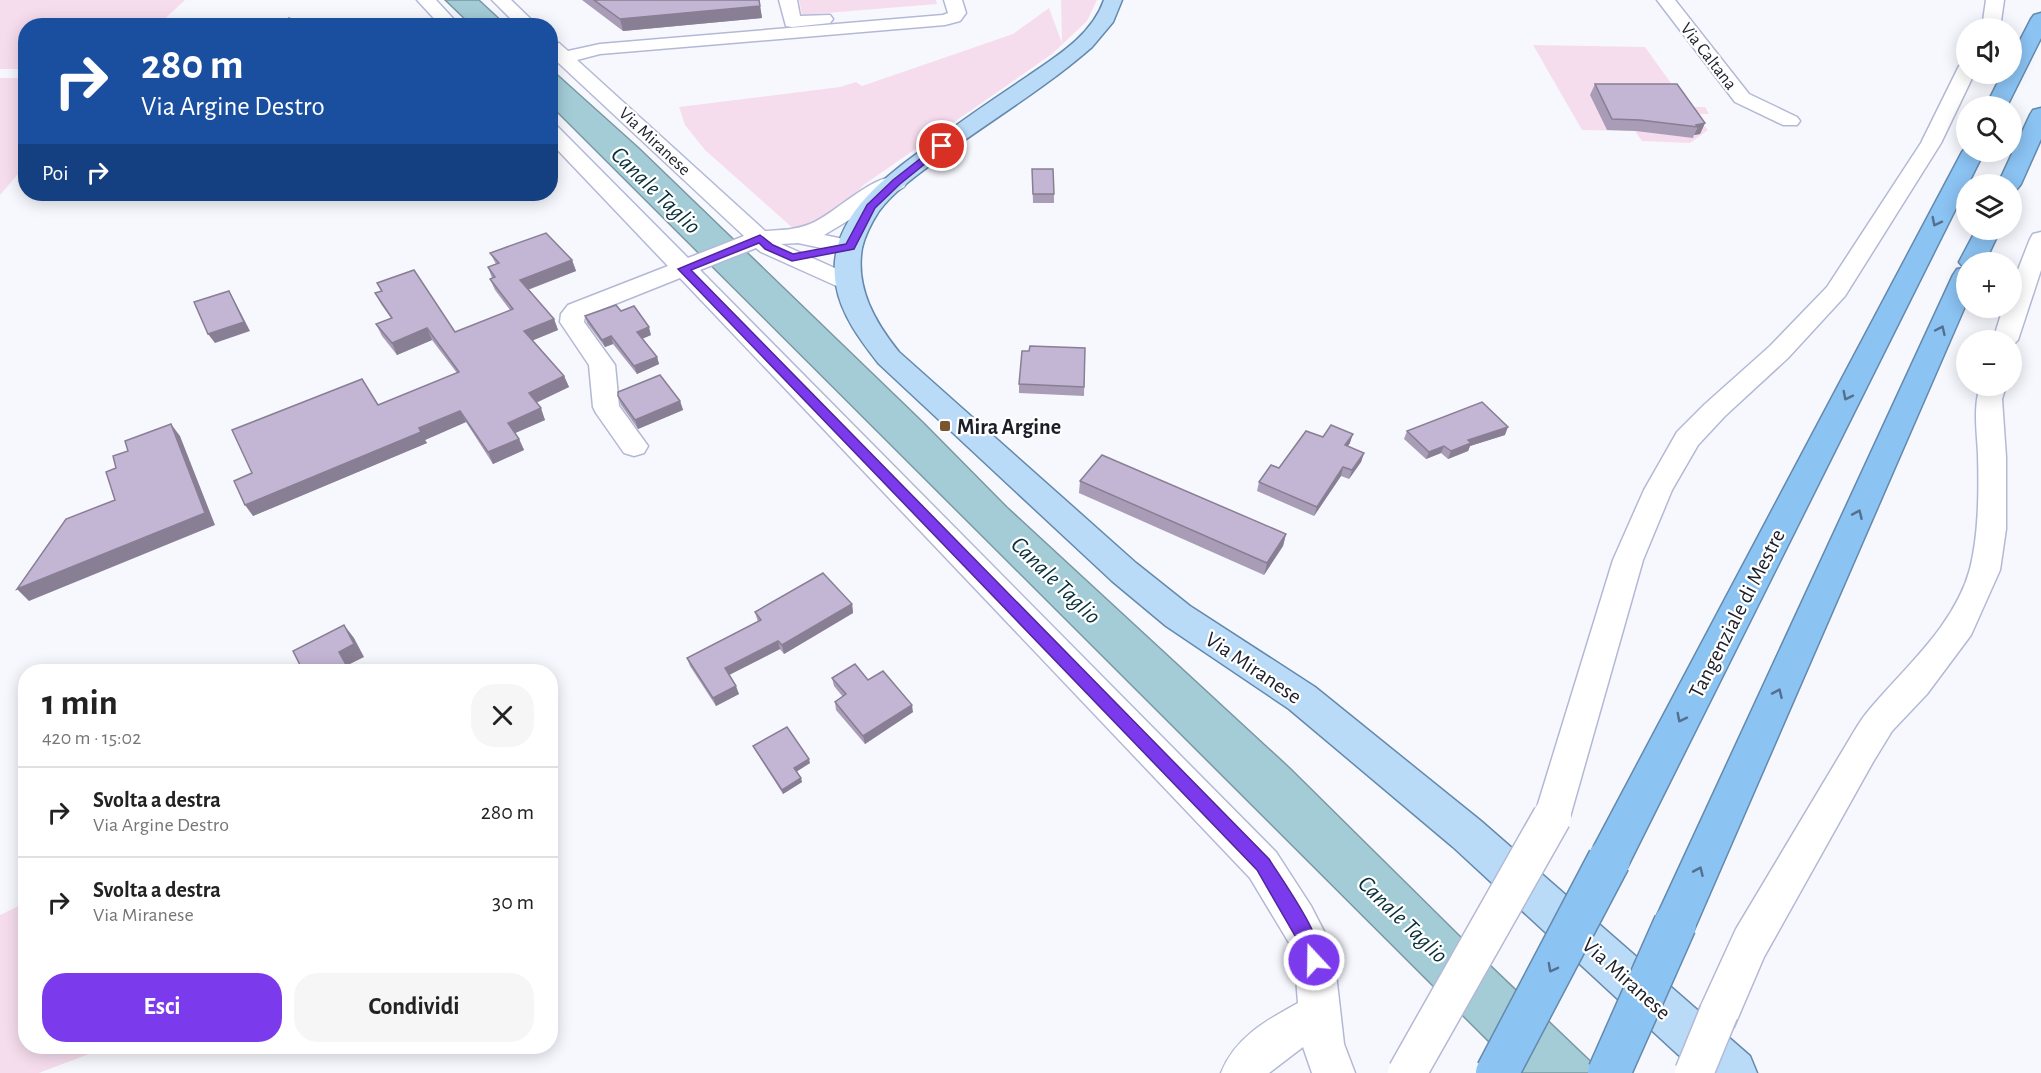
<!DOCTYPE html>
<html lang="it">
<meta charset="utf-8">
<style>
body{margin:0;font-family:"Alegreya Sans",sans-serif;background:#f6f6f6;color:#222;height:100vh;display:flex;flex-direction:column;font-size:22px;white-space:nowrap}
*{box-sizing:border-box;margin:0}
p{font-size:20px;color:#767676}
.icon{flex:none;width:33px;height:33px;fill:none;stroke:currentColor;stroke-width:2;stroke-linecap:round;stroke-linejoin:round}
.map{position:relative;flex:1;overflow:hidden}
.drawer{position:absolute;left:18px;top:664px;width:540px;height:390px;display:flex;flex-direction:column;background:#fff;border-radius:24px;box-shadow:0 3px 15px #0003}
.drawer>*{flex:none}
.guide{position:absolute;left:18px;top:18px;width:540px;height:183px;border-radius:24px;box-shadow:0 3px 15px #0003;background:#1a4fa0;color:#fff;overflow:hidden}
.controls{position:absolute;left:1956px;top:18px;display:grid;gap:12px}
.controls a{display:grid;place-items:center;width:66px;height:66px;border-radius:50%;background:#fff;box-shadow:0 3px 15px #0003;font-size:30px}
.pin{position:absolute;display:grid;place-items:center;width:51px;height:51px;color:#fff;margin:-26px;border:3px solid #fff;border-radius:50%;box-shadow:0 2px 6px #0007}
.me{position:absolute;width:66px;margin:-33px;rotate:339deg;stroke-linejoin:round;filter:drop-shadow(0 0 4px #0008)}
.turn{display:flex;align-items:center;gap:21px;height:126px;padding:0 24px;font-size:27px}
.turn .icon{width:78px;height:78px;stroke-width:2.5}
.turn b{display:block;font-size:42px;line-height:51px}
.then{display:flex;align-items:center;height:57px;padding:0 24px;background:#0003;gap:12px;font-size:22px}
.round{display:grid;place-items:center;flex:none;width:63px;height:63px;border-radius:24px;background:#f6f6f6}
.headline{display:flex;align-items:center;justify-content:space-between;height:102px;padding:0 24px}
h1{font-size:36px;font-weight:600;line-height:45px}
.action{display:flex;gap:12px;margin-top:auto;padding:12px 24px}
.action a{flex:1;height:69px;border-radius:24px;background:#7c3aed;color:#fff;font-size:24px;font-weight:600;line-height:69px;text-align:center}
.action a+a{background:#f6f6f6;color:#222}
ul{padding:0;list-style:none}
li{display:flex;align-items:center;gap:18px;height:90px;padding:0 24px;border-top:2px solid #e0e0e0}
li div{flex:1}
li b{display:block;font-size:22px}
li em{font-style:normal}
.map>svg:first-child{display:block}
</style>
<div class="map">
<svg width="2041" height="1073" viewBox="0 0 2041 1073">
<rect width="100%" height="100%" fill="#f7f8fe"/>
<g fill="#f6ddee">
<polygon points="0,0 185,0 158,25 26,26 25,69 0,69"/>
<polygon points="799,0 936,0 937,4 802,15"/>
<polygon points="1061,0 1097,0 1087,21 1052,54 865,184 831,215 796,231 705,150 685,125 679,107 840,87 856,82 862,86 1013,34 1049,8 1062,43"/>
<polygon points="1533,45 1645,47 1688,107 1705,107 1709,114 1694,114 1708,130 1690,143 1642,141 1635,131 1582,130"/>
<polygon points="0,78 26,78 25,166 0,195"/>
<polygon points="25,903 26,1047 107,1047 39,1073 0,1073 0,915"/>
</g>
<g fill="#a3ccd7" stroke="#7a98a3" stroke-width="1.5">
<polygon points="445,0 479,0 506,25 471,25"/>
<path d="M550 68 639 148 924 423 1007 507 1290 768 1466 942 1603 1073H1520C1196 751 874 427 551 106Z"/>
</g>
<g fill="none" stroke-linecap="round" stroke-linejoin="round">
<defs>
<g id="minor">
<polygon points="417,0 436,0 460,26 441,26"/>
<polygon points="492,0 511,0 538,26 518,26"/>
<polygon points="779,0 797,0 800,16 830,15 833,19 830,23 792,27 786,26"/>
<path d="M944 0H962L966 13 960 21 945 25 600 54 577 60 765 231C781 230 796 230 810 224 836 214 875 170 904 177L907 182 904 187 824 235 858 242 862 247 858 252 850 254 798 243 781 244 857 278 861 283 857 288 849 290 841 288 761 252 756 248 700 270 1276 852 1311 906 1329 941 1335 965 1344 1044 1355 1073H1312L1303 1047 1269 1073H1221C1235 1038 1265 1021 1298 1003L1295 965 1291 946 1250 878 680 278 585 316 584 322 615 365 619 406 648 446 644 453 634 456 624 453 596 413 593 407 589 365 560 322 561 314 568 305 668 266 550 142V124L557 126 688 258 744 236 550 55V42L559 43 568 51 600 44 943 15 948 13Z"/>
<polygon points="1657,0 1675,0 1749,94 1797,117 1800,121 1797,125 1783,125 1735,102"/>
<polygon points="1986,0 2004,0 2000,28 1982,28"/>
<polygon points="1966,64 1966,74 1974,74 1941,143 1845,296 1788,358 1725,416 1698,445 1672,490 1643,560 1570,817 1565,829 1552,834 1539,829 1534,817 1613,560 1644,490 1677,432 1705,404 1770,346 1827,287 1921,143 1957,70 1959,66"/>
<polygon points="2041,232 2041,270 2018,340 2012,346 2012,340 1993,340 2003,308 2012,308 2012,285 2030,239 2033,234"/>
<path d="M1980 386H2006L2002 399 2006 457V529L2000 570 1971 635 1927 694 1892 731 1873 762 1764 957 1734 1027 1719 1033 1704 1027 1698 1012 1736 929 1849 740C1855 730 1861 719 1869 710 1905 667 1955 625 1970 569 1979 533 1979 491 1978 454 1977 432 1973 408 1980 386Z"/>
</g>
<path id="major" d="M1104 0H1122L1113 22 1092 47C1044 89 988 122 937 160 917 175 894 191 879 211 872 222 865 235 862 248 855 288 875 322 899 352L1136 563 1190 606 1315 687 1481 821 1750 1056 1757 1073H1698L1453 847 1289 709 1166 626 1112 581 879 364C861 341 841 315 836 285 824 217 891 172 939 138 968 116 998 96 1028 76 1057 56 1092 35 1104 0Z"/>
<g id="highway">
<polygon points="2041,13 2041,38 2007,106 1986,106 2002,74 2012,74 2012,56 2031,19 2034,15"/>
<polygon points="2041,108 2041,139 2021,184 2017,189 2012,190 2012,184 1998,184 2030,115 2033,110"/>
<polygon points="1966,147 1966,152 1984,152 1624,874 1609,879 1594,874 1588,860 1594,846 1962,152"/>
<polygon points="1976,230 2000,230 1985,262 1966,262 1966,304 1690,939 1675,945 1660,939 1653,924 1660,909 1953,275 1957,269 1964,268 1959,262"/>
</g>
</defs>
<use href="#minor" stroke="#b3b9d5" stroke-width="3"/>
<use href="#major" stroke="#6489ac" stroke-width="3"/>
<use href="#highway" stroke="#6489ac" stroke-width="3"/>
<use href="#minor" fill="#fff" fill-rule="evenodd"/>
<use href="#major" fill="#b9dbf8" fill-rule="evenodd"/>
<use href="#highway" fill="#8bc3f3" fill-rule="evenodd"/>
<defs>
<g id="minor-bridge">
<polyline points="1407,1073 1552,817"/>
<polyline points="1694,1073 1719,1012"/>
</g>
<g id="highway-bridge">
<polyline points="1497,1073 1609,860"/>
<polyline points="1609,1073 1675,924"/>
</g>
</defs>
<use href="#minor-bridge" stroke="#b3b9d5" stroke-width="41" stroke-linecap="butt"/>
<use href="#highway-bridge" stroke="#6489ac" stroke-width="45" stroke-linecap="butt"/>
<use href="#minor-bridge" stroke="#fff" stroke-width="38"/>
<use href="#highway-bridge" stroke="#8bc3f3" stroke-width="42"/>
</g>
<g fill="#a89cb6">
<polygon points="582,0 759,0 762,18 623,31"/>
<polygon points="1595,84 1705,123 1700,134 1694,135 1693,138 1636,131 1607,130 1590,95"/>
<polygon points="1032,169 1054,194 1054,203 1033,203"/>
<polygon points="490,253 572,260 576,271 528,290 554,319 558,330 533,340 564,376 569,387 536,403 545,420 515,433 519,439 524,450 493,464 466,422 425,440 427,443 253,516 252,473 378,405 457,373 432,340 397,355 382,336 376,324 391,318 381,304 375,293 381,291 377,283 455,332 510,310 495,290 490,279 492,278 488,267 496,264"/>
<polygon points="585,316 651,335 642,339 657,357 659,364 637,374 613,344 605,347 587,323"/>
<polygon points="1085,348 1084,396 1019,393 1019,384 1029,351"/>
<polygon points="618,396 680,401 683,410 638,429 621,405"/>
<polygon points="1407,431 1505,435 1470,446 1468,451 1448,459 1441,453 1426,459 1404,439"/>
<polygon points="1323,437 1350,443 1348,446 1364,453 1361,462 1349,479 1341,476 1314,516 1257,491 1259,482"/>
<polygon points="1080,481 1286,534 1283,546 1264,575 1079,493"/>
<polygon points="852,604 853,613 784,654 780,649 729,675 739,694 716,706 690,666 687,658 758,622 755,612"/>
<polygon points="832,678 868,680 913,712 865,744 836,710 835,702 843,697 834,686"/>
<polygon points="753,746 810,763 797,771 802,782 783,794 755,750"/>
</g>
<g fill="#887f94">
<polygon points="759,0 762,18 623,31 620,19"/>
<polygon points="1705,123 1700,134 1694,135 1698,127 1696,125"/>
<polygon points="572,260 576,271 524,291 520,280"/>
<polygon points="229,291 234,300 250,331 215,343 208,334"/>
<polygon points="554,319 558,330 529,342 524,331"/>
<polygon points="649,327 651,335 639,340 637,332"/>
<polygon points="427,328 432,340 397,355 392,343"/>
<polygon points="611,336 613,344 605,347 602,340"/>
<polygon points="657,357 659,364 637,374 634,366"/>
<polygon points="564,376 569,387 533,404 529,393"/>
<polygon points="680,401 683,410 638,429 635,420"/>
<polygon points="541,408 545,420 513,434 508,423"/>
<polygon points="460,411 466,422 425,440 427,443 253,516 245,505"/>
<polygon points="171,424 180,436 215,525 29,601 17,589 205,513"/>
<polygon points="1508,427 1505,435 1470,446 1468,451 1448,459 1451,451 1468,440"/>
<polygon points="1353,434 1350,443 1342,454 1345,445"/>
<polygon points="519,439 524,450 493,464 488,452"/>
<polygon points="1444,446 1441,453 1426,459 1429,452"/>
<polygon points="1364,453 1361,462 1349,479 1352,470"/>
<polygon points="1343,467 1341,476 1314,516 1317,507"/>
<polygon points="1286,534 1283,546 1264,575 1267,563"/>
<polygon points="852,604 853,613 784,654 782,645"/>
<polygon points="344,625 354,638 364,657 348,665 352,672 350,672 339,652"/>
<polygon points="778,641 780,649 727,676 725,668"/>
<polygon points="736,686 739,694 716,706 713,698"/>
<polygon points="912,705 913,712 865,744 863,736"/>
<polygon points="809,759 810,763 796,772 794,768"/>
<polygon points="801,778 802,782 783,794 782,790"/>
</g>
<g fill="#c3b5d4" stroke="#887f94" stroke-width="1.5">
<polygon points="594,0 759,0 760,6 620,19"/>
<polygon points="289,18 302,25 301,26 284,26"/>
<polygon points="1595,84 1677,84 1705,123 1696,125 1698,127 1640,120 1612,119"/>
<polygon points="1032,169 1053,169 1054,194 1033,194"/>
<polygon points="546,233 572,260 520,280 554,319 524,331 564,376 529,393 541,408 508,423 519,439 488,452 460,411 419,428 421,432 245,505 234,481 252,473 232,430 362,379 378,405 459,372 427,328 392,343 376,324 392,318 375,293 382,291 377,283 414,270 455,332 513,309 490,279 495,277 488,267 499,263 490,253"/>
<polygon points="229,291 244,322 208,334 194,302"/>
<polygon points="616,305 621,311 634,306 649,327 637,332 657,357 634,366 611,336 602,340 585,316"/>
<polygon points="1030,346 1085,348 1084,387 1019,384 1022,351 1029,351"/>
<polygon points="660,375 680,401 635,420 618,396 618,392"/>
<polygon points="1482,402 1508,427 1468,440 1471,443 1451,451 1444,446 1429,452 1407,431"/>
<polygon points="171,424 205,513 17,589 66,519 115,500 106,472 116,468 113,456 128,451 125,441"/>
<polygon points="1331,425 1353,434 1345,445 1364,453 1352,470 1343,467 1317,507 1259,482 1271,465 1279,468 1306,431 1323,437"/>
<polygon points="1102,455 1286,534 1267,563 1080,481"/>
<polygon points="823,573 852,604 782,645 778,641 725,668 736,686 713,698 687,658 761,620 755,612"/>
<polygon points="344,625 354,644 339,652 350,672 287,672 300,665 293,651"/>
<polygon points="855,664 868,680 883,671 912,705 863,736 835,702 846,694 832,678"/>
<polygon points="787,727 809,759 794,768 801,778 782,790 753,746"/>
</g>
<defs><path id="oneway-chevron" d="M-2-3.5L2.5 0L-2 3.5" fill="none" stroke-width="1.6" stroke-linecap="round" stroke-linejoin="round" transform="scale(1.5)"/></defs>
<g stroke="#54708e">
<use href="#oneway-chevron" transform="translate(1936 222) rotate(117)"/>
<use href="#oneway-chevron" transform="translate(1941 330) rotate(-65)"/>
<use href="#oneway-chevron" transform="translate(1847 396) rotate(117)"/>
<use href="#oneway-chevron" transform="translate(1858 514) rotate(-66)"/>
<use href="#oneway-chevron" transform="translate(1778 693) rotate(-66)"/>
<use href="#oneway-chevron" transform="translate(1681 718) rotate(117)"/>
<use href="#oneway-chevron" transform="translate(1699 871) rotate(-66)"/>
<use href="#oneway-chevron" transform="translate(1552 968) rotate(118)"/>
</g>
<path fill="#7c3aed" stroke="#51269a" stroke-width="1.5" d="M939 144 947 146 900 184 875 208 854 249 792 261 765 249 759 243 691 270 1269 859C1282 880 1329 944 1320 966L1314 969 1308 966 1302 948 1257 870 678 269 760 235 773 245 793 254 846 244 867 205 893 180Z"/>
<rect fill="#79562e" stroke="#fff" stroke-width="2" x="939" y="420" width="12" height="12" rx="3"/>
<g text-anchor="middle" stroke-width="4.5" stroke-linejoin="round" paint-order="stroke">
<g font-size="18" fill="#1c1e29" stroke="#fff">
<text transform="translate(1709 56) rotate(52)" y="6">Via Caltana</text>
<text transform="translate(655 141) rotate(43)" y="6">Via Miranese</text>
</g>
<g font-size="22" font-weight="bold" fill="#1c1e29" stroke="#fff" text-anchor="start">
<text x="957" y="434">Mira Argine</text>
</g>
<g font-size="22" fill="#1c1e29" stroke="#fff">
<text transform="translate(1736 613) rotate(-63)" y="8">Tangenziale di Mestre</text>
<text transform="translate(1254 667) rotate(34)" y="8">Via Miranese</text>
<text transform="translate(1627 978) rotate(42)" y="8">Via Miranese</text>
</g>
<g font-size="24" font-style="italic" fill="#09313a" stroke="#fff">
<text transform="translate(656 190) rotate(44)" y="8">Canale Taglio</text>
<text transform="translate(1056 580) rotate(44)" y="8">Canale Taglio</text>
<text transform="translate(1403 919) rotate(44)" y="8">Canale Taglio</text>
</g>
</g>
</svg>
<div class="controls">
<a><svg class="icon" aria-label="sound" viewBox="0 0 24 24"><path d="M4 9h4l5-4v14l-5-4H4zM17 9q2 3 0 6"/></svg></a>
<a><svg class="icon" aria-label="search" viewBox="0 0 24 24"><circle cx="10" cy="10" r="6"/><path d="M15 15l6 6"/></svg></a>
<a><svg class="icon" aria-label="layers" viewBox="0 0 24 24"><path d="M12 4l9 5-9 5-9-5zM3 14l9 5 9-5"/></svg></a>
<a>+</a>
<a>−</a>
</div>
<div class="pin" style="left:942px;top:146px;background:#d93025"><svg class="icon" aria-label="arrive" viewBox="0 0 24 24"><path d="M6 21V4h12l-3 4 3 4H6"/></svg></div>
<svg class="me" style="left:1314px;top:960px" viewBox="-20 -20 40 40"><circle r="17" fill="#7c3aed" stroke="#fff" stroke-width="3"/><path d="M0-11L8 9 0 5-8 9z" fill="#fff"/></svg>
<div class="guide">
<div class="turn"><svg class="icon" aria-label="right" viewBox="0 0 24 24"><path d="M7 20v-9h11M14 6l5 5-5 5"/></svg><div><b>280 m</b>Via Argine Destro</div></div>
<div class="then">Poi<svg class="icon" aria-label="right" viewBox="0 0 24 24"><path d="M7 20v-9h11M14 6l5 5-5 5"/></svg></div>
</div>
<section class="drawer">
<div class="headline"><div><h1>1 min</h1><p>420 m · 15:02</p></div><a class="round"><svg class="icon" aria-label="close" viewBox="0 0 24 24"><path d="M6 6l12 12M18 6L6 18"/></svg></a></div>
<ul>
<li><svg class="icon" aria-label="right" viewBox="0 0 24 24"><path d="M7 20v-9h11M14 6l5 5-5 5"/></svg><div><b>Svolta a destra</b><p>Via Argine Destro</p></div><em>280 m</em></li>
<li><svg class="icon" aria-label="right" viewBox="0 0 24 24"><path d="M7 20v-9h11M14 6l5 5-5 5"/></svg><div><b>Svolta a destra</b><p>Via Miranese</p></div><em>30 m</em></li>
</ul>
<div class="action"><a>Esci</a><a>Condividi</a></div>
</section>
</div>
